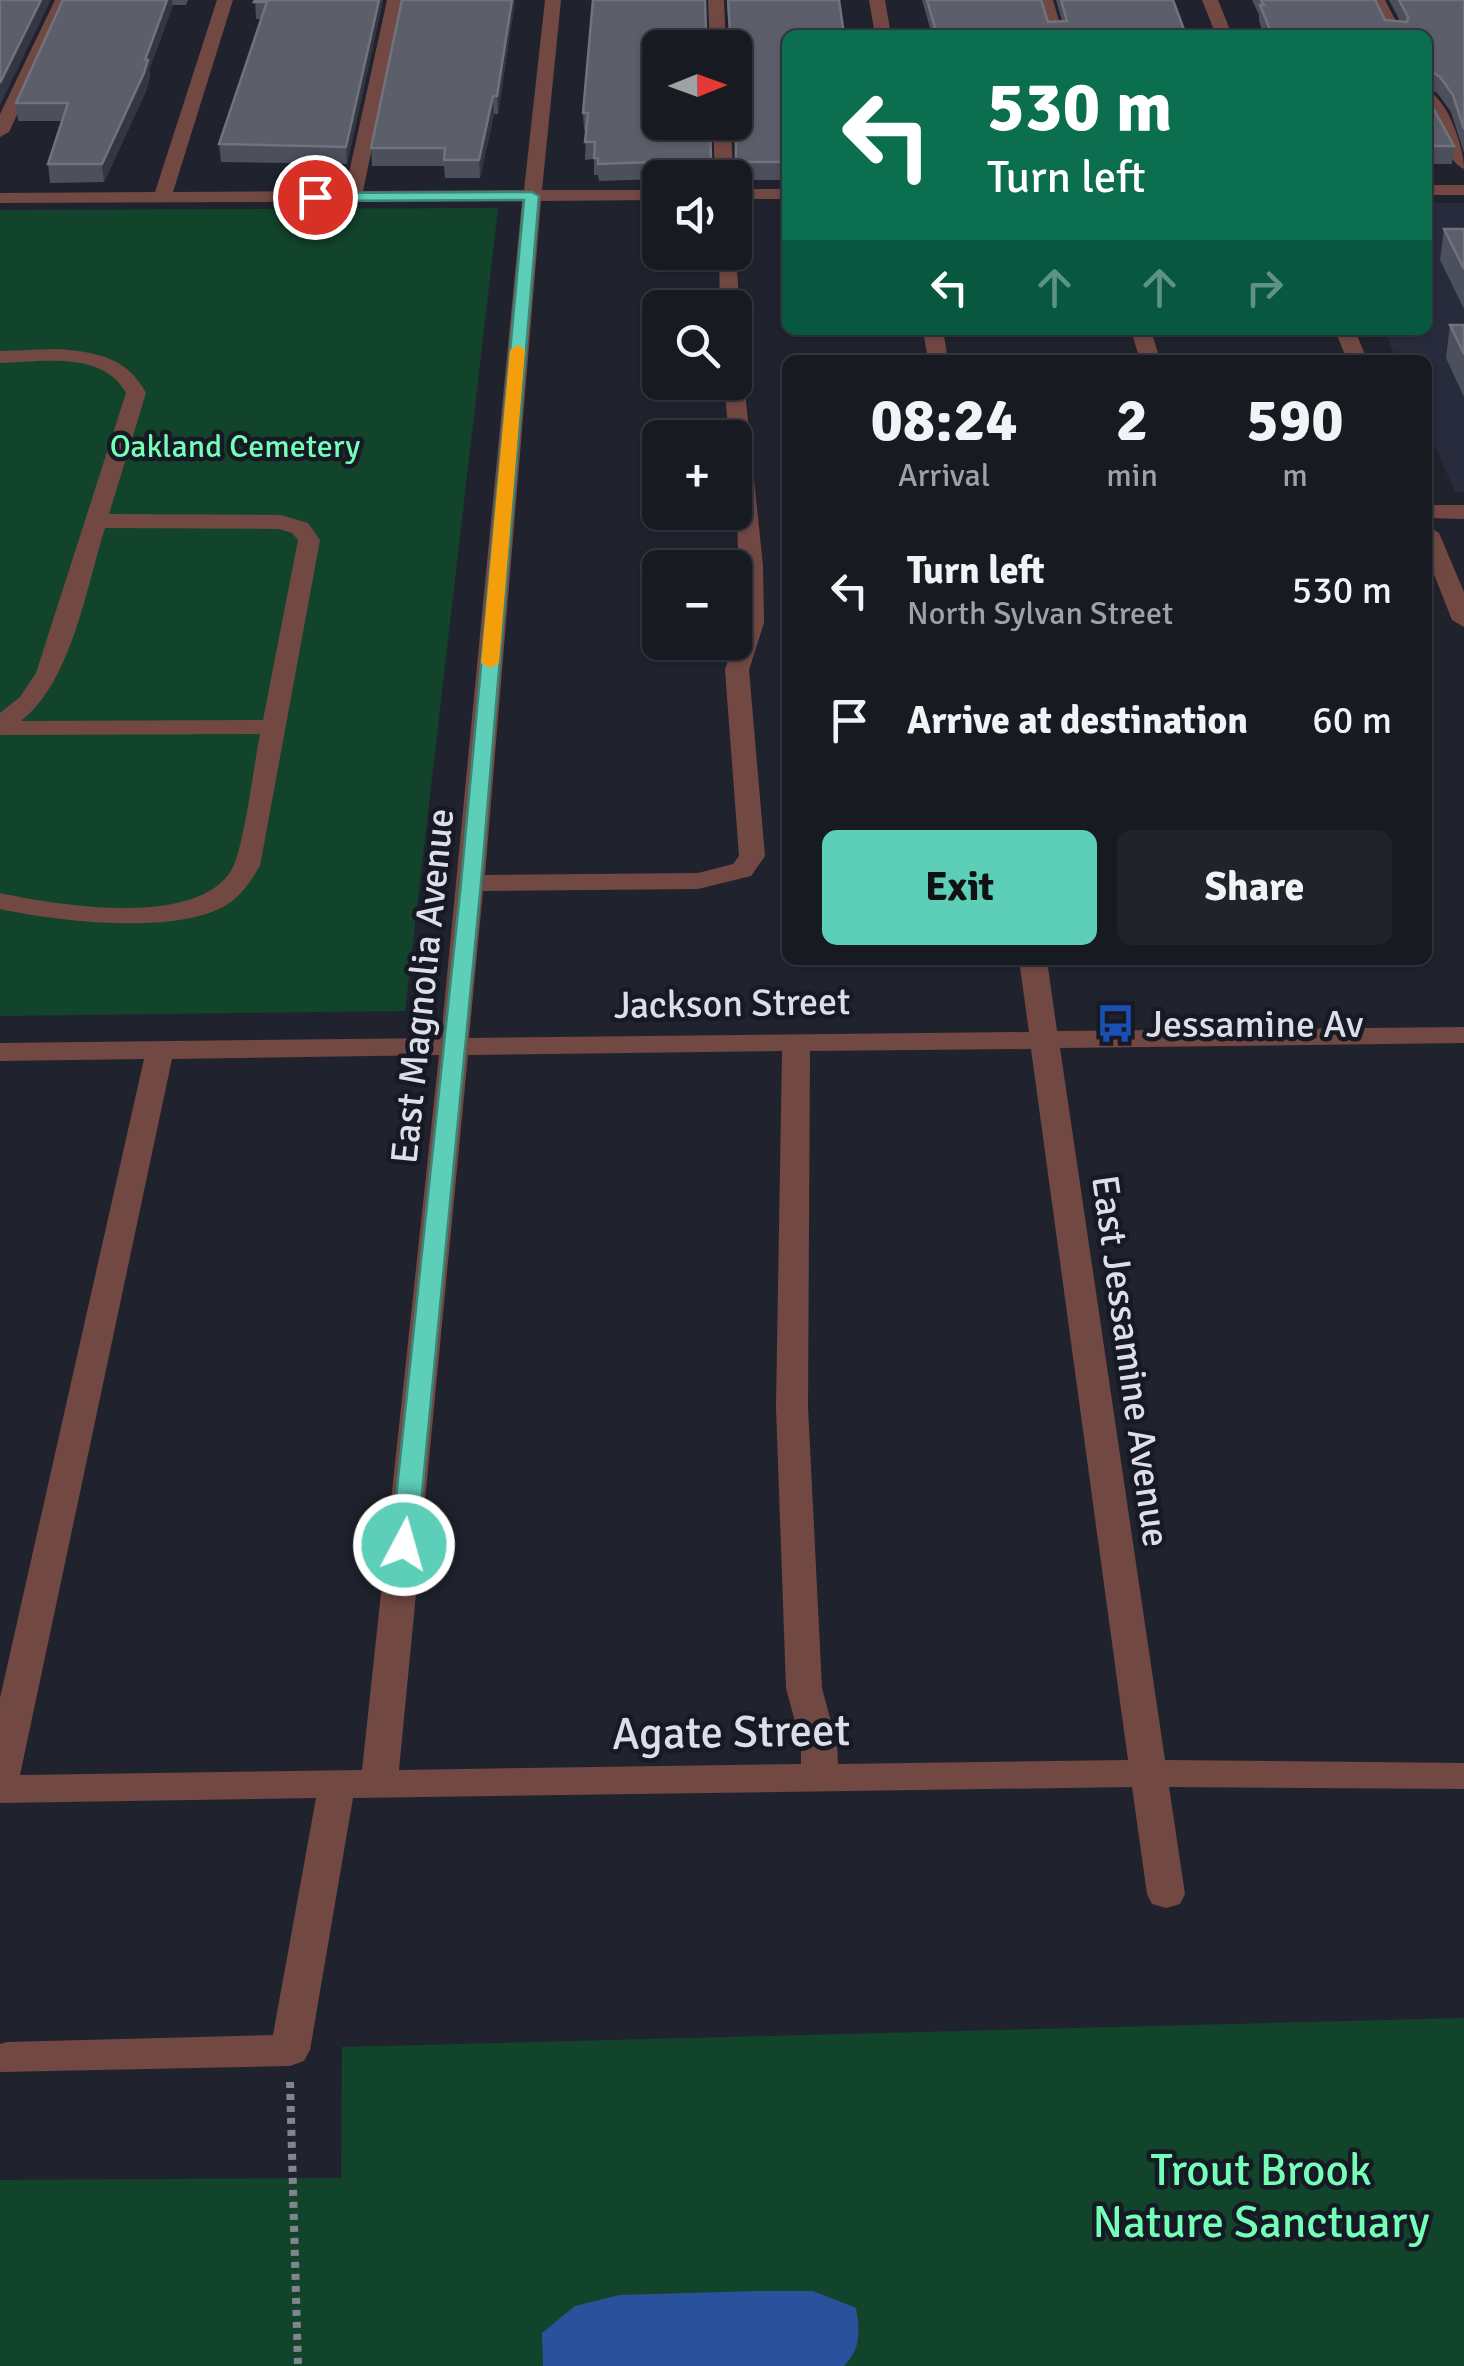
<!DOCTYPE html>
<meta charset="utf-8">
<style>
body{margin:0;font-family:Signika,sans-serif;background:#21232a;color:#f1f3f6;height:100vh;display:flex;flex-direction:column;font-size:38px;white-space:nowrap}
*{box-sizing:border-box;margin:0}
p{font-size:32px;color:#9fa1a5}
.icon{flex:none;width:55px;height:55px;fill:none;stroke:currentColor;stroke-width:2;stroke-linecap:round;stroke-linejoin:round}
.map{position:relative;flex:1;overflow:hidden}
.side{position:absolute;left:782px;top:355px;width:650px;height:610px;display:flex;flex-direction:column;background:#181a22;border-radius:15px;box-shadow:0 2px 8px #0004,0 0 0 2px #363840}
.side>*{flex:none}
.top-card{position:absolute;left:782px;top:30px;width:650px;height:305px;border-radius:15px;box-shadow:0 2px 8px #0004,0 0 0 2px #363840;background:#0b6e4f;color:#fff;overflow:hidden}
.needle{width:65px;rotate:89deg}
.fabs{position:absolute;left:642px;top:30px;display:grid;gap:20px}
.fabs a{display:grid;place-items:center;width:110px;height:110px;border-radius:15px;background:#181a22;box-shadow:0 2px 8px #0004,0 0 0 2px #363840;font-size:50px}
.pin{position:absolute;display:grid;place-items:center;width:85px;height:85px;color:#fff;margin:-42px;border:5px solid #fff;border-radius:50%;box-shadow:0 2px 10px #0007}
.me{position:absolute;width:110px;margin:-55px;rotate:6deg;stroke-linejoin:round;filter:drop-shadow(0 0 8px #0008)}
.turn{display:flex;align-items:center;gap:35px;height:210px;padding:0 40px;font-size:45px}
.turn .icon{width:130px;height:130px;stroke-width:2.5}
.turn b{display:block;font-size:70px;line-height:85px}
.lanes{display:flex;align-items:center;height:95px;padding:0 40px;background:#0003;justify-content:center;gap:50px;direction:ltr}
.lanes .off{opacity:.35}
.eta{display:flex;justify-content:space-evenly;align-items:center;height:170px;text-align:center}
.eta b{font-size:60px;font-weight:800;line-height:70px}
.primary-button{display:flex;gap:20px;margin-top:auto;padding:20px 40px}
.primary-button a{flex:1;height:115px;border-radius:15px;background:#5dceb8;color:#111;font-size:40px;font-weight:800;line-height:115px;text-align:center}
.primary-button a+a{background:#21232a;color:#f1f3f6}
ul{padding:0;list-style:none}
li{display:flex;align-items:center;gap:30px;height:130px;padding:0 40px}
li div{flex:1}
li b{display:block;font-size:38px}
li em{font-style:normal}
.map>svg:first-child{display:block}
</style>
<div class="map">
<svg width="1464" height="2366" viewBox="0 0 1464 2366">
<rect width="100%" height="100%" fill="#20232e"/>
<polygon fill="#282b3c" points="1428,203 1464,203 1464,492 1455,492 1428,430 1428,360 1397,360 1384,330 1428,330"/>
<g fill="#12442c">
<polygon points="498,208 405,1011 0,1016 0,210"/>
<polygon points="1464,2018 1464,2366 0,2366 0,2180 341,2178 342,2047"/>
</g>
<path fill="#2a519b" d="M757 2291H813L856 2308C860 2332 861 2348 844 2366H543L542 2333 575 2306 619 2295Z"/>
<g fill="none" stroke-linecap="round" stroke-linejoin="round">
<polyline stroke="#82848e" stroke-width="8" stroke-dasharray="6 6" stroke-linecap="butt" points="290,2082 298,2366"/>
<g fill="#724843" fill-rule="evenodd">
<polygon points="55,0 71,0 9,132 0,137 0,114"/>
<path d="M217 0H233L173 192 345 191 387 0H403L363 191 524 190 545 0H561L542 190H660V200L541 201 485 875 698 873 733 864 739 856 725 670 740 623 735 438H729L724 382H735V376L744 382 763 566 764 623 749 670 765 856 751 876 698 889 483 891 469 1038 1029 1032 1019 960H1047L1057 1031 1464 1027V1043L1060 1048 1165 1760 1464 1763V1789L1169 1787 1185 1894 1180 1904 1166 1908 1152 1904 1147 1894 1132 1787 353 1798 310 2050 304 2061 290 2066 0 2072V2044L7 2042 273 2035 316 1798 0 1803V1698L144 1059 0 1061V1043L441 1038 522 201 0 203V193L155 192ZM1031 1049 1128 1760 838 1764 837 1744 822 1688 808 1407 810 1051ZM782 1051 776 1407 786 1688 801 1744V1764L399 1770 468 1055ZM439 1055 362 1770 20 1775 172 1059Z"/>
<polygon points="708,0 724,0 726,48 710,48"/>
<polygon points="869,0 885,0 891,35 875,35"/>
<polygon points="1037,0 1053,0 1063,35 1047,35"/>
<polygon points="1202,0 1218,0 1232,35 1216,35"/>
<polygon points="1369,0 1385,0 1403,35 1387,35"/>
<path d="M1428 91C1448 100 1464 148 1464 169 1445 161 1427 111 1428 91Z"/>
<polygon points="713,122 731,122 733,178 715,178"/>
<rect x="1428" y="185" width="36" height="10"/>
<rect x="735" y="189" width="53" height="10"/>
<polygon points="735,248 740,308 735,313 735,308 720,308 719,252 735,252"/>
<polygon points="923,330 943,330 948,360 928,360"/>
<polygon points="1131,330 1151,330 1160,360 1140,360"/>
<polygon points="1335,330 1355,330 1367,360 1347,360"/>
<path d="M57 349C96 352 127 357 146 393L109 514 281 515 308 523 320 540 260 866C252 879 243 893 231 902 183 937 55 921 0 909V893C56 905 198 929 232 869 244 848 254 764 260 734L0 735V713L20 697 36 673 126 393C103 350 41 362 0 363V351ZM105 528 279 529 292 533 298 540 263 720 21 721C72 681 86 588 105 528Z"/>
<polygon points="1428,505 1464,505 1464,519 1428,518"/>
<polygon points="1428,526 1439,533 1464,592 1464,627 1452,620 1428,559"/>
</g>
</g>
<g fill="#4c4f5c">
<polygon points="63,0 188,0 186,5 173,5 149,70 150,77 146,91 104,182 50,183 48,164 62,121 18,121 16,103"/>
<polygon points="255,0 383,0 347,164 221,162 219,144 261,19 256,19"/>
<polygon points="515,0 498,114 494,114 480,178 445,178 444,166 372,166 371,148"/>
<polygon points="593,0 705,0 706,32 710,35 726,35 729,33 727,0 839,0 843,35 788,35 788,180 736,180 735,48 660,48 660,122 710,122 711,177 660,178 660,179 599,181 598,175 594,175 594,159 585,160 586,130 584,130 583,113"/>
<polygon points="922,0 1041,0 1048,22 1062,21 1056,0 1173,0 1186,35 932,35"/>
<polygon points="1252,0 1375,0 1385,20 1400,21 1389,0 1464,0 1464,153 1451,112 1438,94 1428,87 1432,106 1454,146 1452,164 1428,164 1428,35 1264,35 1259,21 1259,15"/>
<polygon points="1444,229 1464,229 1464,309 1440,260"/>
<polygon points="1450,325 1464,325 1464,397 1446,358"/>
</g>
<g fill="#343743">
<polygon points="41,0 51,0 0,105 0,83"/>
<polygon points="167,0 172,0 173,5 149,70 150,77 146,91 104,182 102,164 145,60"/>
<polygon points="379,0 383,0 347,164 346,147"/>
<polygon points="512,0 515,0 498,114 497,96"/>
<polygon points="493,96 494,114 480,178 479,160"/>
</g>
<g fill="#5c5e6a" stroke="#70727e" stroke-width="2.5">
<polygon points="0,0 41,0 0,83"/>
<polygon points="63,0 167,0 145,60 148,60 144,73 102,164 48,164 68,103 16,103"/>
<polygon points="255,0 379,0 346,147 219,144 267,2 254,2"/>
<polygon points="402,0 512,0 497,96 493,96 479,160 444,160 445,148 371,148"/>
<polygon points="593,0 705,0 706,32 710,35 726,35 730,32 728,0 839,0 843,28 841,35 788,35 788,162 736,162 735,48 660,48 660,122 710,122 711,160 598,164 598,158 594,158 595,142 585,142 588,113 583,113"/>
<polygon points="927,0 1041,0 1048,22 1067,21 1061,0 1173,0 1186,35 937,35"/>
<polygon points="1261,0 1375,0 1385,20 1407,22 1408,17 1399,0 1464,0 1464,129 1453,95 1440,77 1429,70 1428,80 1428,35 1272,35 1260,5 1264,5"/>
<polygon points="1428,86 1432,106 1454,146 1428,146"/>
<polygon points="1444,229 1464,229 1464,269"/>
<polygon points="1450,325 1464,325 1464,354"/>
</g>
<polygon fill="#5dceb8" stroke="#3c8678" stroke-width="2.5" points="532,192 539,196 481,883 417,1545 413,1551 395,1551 391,1545 461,883 524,200 315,201 308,197 315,193"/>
<polygon fill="#f59e0b" points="518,345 525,350 499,663 490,668 481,663 510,350"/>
<defs>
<symbol id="bus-bare" viewBox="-9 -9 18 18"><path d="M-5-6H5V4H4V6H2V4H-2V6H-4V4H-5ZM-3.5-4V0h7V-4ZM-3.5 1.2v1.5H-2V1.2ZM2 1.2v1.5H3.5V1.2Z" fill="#1a4fb4" stroke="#171924" stroke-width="2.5" paint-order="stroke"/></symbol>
</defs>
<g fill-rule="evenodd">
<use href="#bus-bare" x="1088" y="996" width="55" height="55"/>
</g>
<g text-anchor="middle" stroke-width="9" stroke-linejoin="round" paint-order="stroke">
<g font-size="32" fill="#73ffb7" stroke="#171924">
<text x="235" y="457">Oakland Cemetery</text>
</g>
<g font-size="38" fill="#dddee7" stroke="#171924">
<text transform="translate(422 986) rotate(-84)" y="13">East Magnolia Avenue</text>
<text transform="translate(732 1003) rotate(-1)" y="13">Jackson Street</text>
<text transform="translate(1131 1361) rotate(82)" y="13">East Jessamine Avenue</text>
</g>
<g font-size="38" fill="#dddee7" stroke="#171924" text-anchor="start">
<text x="1146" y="1037">Jessamine Av</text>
</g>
<g font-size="45" fill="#dddee7" stroke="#171924">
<text transform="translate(731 1731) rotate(-1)" y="16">Agate Street</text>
</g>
<g font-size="45" fill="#73ffb7" stroke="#171924">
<text x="1261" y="2185">Trout Brook<tspan x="1261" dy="52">Nature Sanctuary</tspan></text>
</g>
</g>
</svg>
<div class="fabs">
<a><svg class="needle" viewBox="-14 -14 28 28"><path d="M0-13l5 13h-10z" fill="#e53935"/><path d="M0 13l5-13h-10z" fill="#9fa1a5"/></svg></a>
<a><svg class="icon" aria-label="sound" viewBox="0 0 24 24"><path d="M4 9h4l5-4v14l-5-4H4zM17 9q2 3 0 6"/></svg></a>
<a><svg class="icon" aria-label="search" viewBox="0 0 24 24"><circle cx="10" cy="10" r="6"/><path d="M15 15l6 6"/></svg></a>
<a>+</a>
<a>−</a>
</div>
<div class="pin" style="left:315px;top:197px;background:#d93025"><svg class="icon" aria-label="arrive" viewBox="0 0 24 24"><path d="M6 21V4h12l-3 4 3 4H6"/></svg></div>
<svg class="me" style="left:404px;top:1545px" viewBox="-20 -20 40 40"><circle r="17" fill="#5dceb8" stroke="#fff" stroke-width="3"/><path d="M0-11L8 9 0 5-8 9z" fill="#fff"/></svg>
<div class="top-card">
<div class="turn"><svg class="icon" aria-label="left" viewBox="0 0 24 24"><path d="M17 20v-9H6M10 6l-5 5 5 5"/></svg><div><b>530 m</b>Turn left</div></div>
<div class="lanes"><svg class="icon" aria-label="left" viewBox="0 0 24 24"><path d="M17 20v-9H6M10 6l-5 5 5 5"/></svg><svg class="icon off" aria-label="ahead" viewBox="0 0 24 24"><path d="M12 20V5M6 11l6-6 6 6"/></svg><svg class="icon off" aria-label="ahead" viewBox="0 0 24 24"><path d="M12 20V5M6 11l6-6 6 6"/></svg><svg class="icon off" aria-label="right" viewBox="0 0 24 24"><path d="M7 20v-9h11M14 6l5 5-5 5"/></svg></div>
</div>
<section class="side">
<div class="eta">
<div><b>08:24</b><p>Arrival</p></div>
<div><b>2</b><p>min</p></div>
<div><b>590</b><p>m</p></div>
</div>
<ul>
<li><svg class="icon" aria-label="left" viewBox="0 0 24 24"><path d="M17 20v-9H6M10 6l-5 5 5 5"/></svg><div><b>Turn left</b><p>North Sylvan Street</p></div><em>530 m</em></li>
<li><svg class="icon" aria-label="arrive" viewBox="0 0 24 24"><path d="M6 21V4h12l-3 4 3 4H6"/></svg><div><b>Arrive at destination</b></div><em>60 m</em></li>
</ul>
<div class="primary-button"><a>Exit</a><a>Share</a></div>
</section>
</div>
